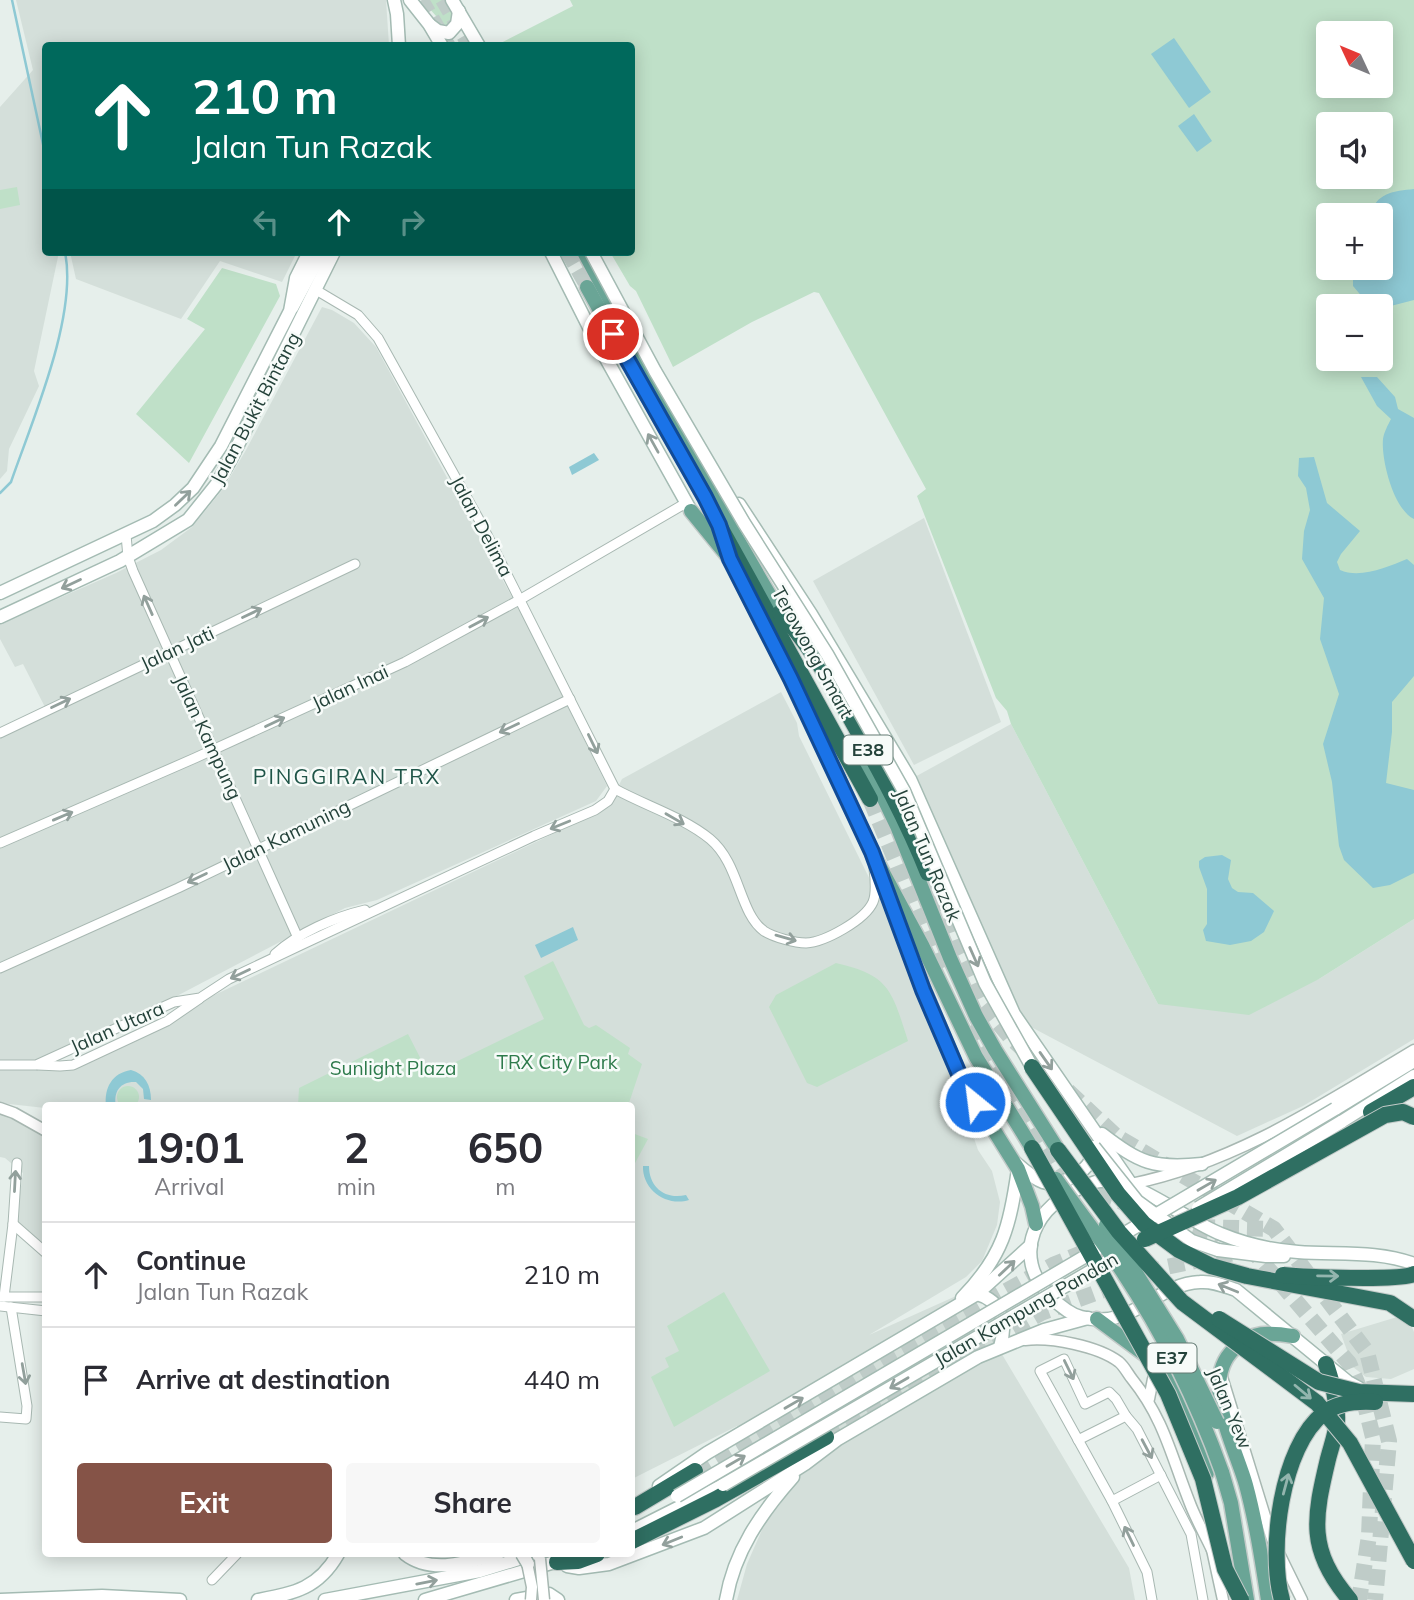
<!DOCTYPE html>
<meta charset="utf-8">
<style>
body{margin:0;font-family:Mulish,sans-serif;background:#f7f7f7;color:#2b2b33;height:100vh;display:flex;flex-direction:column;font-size:26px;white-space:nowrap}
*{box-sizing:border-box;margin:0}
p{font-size:23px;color:#7c7c81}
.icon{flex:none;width:38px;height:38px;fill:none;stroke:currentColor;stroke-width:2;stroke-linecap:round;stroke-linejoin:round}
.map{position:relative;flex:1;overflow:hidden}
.drawer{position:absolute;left:42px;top:1102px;width:593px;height:455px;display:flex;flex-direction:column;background:#fff;border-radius:7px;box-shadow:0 4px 18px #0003}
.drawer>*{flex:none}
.banner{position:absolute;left:42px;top:42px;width:593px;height:214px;border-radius:7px;box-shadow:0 4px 18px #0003;background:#00695c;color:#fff;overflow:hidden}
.needle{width:46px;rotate:314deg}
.controls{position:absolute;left:1316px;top:21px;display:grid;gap:14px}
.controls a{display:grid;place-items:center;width:77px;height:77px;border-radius:7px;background:#fff;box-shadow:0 4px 18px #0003;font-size:35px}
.pin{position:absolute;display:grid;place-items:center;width:60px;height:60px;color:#fff;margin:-30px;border:4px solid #fff;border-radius:50%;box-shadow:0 2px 7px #0007}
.me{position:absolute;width:77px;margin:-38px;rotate:331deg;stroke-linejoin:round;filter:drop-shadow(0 0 5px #0008)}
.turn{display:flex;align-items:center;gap:24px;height:147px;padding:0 35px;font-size:32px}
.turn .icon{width:91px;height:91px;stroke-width:2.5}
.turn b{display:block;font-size:49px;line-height:60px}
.lanes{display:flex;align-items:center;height:66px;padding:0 35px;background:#0003;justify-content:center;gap:35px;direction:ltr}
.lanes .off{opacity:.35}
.eta{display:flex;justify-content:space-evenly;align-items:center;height:119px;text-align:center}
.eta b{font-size:42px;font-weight:700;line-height:49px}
.action{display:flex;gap:14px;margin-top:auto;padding:14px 35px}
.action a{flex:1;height:80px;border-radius:7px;background:#855347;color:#fff;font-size:28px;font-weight:700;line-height:80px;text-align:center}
.action a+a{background:#f7f7f7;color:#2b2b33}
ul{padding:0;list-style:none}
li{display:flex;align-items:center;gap:21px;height:105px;padding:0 35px;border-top:2px solid #e1e1e2}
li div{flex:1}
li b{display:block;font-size:26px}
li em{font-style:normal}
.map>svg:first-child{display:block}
</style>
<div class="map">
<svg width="1414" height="1600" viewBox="0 0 1414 1600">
<rect width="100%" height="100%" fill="#e6efeb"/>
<g fill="#d4dfda">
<polygon points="16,0 386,0 389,45 46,46 46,252 59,252 34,371 39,386 9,449 7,471 0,479 0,107 33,70"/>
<polygon points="70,252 297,252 282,282 220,261 181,319 76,279"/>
<polygon points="322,307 332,310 354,323 376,347 531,632 607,786 596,801 377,900 345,908 173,998 35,1062 0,1060 0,737 48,713 23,664 15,667 0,639 0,624 116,573 161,550 192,527 223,489 246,450"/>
<polygon points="924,518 1001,722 914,765 813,581"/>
<polygon points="781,692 797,723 799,736 922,985 978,1150 992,1171 1000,1202 997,1225 982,1261 966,1277 869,1335 965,1292 1129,1568 1135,1600 737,1600 747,1564 765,1523 781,1503 737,1426 632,1479 632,1106 46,1106 45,1108 0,1103 0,1065 79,1066 206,999 599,812 609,805 622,779"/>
<polygon points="1011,724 1158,1004 1319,979 1414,919 1414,1039 1303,1106 1237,1136 1016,1019 913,778"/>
<polygon points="0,1111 36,1129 45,1137 45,1251 16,1220 23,1173 5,1158 0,1157"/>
<polygon points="1407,1314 1414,1332 1414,1369 1391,1379 1366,1377 1353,1367 1341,1334"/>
</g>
<g fill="#bfe0c8" fill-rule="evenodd">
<polygon points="422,0 446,0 453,12 451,23 446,25 443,24"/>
<path d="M570 0H1414V919L1319 979 1249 1015 1158 1004 1011 724 1007 711 996 698 917 496 926 489 819 293 814 292 752 322 673 367 636 291 630 286 610 252H632V46L497 45 573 6ZM1328 33H1381V86H1328ZM1328 124H1381V177H1328ZM1328 215H1381V268H1328ZM1328 306H1381V359H1328Z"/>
<polygon points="17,187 20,205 0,209 0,190"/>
<polygon points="222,268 276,284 280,296 189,463 136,414 205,329 187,319"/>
<polygon points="553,961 584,1025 589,1028 596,1025 630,1048 628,1054 642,1064 628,1106 298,1106 299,1088 408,1034 429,1075 544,1019 524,976"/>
<path d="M836 963C890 975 892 991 908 1041L817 1087 807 1083 769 1007 776 995Z"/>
<circle cx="128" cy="1097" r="11"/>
<polygon points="632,1133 648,1139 634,1165 632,1165"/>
<polygon points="724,1292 770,1371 674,1427 651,1377 669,1367 665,1358 679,1351 667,1326"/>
</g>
<g fill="#8ec9d4">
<polygon points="1174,38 1211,92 1189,108 1151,54"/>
<polygon points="1194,114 1212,141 1197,152 1178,126"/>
<path d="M1414 189V300L1383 308 1370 306 1353 286V276L1360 270 1381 268 1384 251 1381 241V215H1371C1375 193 1394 191 1414 189Z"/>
<path d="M1361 377H1377L1395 397 1398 409 1414 418V519C1394 510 1381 460 1383 439 1384 432 1388 425 1391 419L1377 406Z"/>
<polygon points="594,453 599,460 572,475 569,467"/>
<path d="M1314 457 1327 503 1360 531 1341 554 1337 562 1340 570C1360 579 1388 567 1407 559L1414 565V676L1392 702V732L1386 783 1414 790V873L1390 885 1373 888 1344 860 1339 846 1332 782 1323 744 1339 694 1320 639 1324 598 1302 559 1304 531 1310 510 1306 488 1298 476 1299 458Z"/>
<polygon points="1222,855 1231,860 1228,879 1232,888 1238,892 1253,893 1274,911 1264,932 1251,941 1230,945 1206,941 1203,930 1207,924 1207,889 1199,867 1199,861 1205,857"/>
<polygon points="573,927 578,940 541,958 535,945"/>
<path d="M131 1070C145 1074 151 1085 151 1100L144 1099 143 1089 136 1082C121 1081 113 1091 116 1106H106C104 1088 112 1073 131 1070Z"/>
<path d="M643 1166H649C649 1187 665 1200 686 1195L689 1200C667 1207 642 1190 643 1166Z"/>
</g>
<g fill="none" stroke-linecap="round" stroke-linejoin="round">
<g stroke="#8ec9d4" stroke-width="2.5">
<polyline points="12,0 46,158"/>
<path d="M0 493 11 482C32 421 78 316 65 252"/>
</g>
<g stroke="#bfccc8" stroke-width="14" stroke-dasharray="14 7" stroke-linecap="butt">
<polyline points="422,0 449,46"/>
<polyline points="442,0 469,46"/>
<polyline points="567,252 587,287"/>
</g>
<g stroke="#bfccc8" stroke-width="16" stroke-dasharray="16 8" stroke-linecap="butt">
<polyline points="870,799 941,970"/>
<polyline points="928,873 955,947 982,1003 1010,1037 1116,1136 1274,1229 1367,1352 1389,1441 1375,1600"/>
<polyline points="967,1028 1067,1182 1130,1205"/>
<polyline points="1171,1220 1219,1238"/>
<polyline points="1199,1227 1271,1229"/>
<polyline points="1247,1248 1252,1250 1349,1363 1363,1397 1373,1437 1369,1536 1359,1600"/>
<polyline points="826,1437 1041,1313 1166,1267 1239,1252"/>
<polyline points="695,1471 885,1358 1053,1265 1089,1250"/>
</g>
<defs>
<g id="minor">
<polyline points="316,290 358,315 378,338 482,525 615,789"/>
<polyline points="126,535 128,557 133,571 298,938"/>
<polyline points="0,733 355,564"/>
<path d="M615 789C646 806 683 817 710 839 740 864 739 913 764 931 773 937 795 943 806 943 825 942 865 920 873 902 878 890 874 872 873 859"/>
<polyline points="0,843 195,758 405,662 521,599 686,503"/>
<path d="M275 954C298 933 335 917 365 910"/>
<polyline points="0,968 178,888 570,699"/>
<polyline points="0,1065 36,1065 174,1002 200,998 229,979 301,945 534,836 595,810 608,801 615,789"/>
<polyline points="38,1065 60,1066 73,1065 167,1021 199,999"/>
<polyline points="13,1224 46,1253"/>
<polyline points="0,1297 46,1297"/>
<polyline points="4,1297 13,1224 17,1163"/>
<polyline points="0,1306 46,1311"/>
<polyline points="1126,1416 1116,1399 1109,1392 1085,1404 1064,1359 1040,1371 1112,1501 1147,1572 1152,1600"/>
<polyline points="0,1417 26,1419 27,1406 11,1307"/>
<polyline points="1078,1440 1126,1416 1137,1429 1191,1534 1203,1600"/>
<polyline points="1112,1501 1161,1475"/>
<polyline points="212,1580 237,1554"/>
</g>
<g id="tertiary">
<polyline points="0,1108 14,1113 46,1131"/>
<path d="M1131 1184C1235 1163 1324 1104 1414 1050"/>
<path d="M1025 1340C1051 1337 1098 1346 1119 1362 1124 1366 1128 1374 1132 1379 1165 1420 1172 1459 1191 1506 1197 1521 1205 1535 1212 1550"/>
<polyline points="1222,1377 1272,1539 1302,1600"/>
<polyline points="1149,1399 1153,1379"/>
<polyline points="1211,1545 1223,1600"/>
</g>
<g id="secondary">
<polyline points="394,0 397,14 399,46"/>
<polyline points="410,0 429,24 442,46"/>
<polyline points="452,0 479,46"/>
<polyline points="430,25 438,31 449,33 457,24 459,11"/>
<polyline points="551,252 594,337 691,511"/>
<polyline points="292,308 322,252"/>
<polyline points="739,504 811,614 910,779 1014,1014 1131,1184"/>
<polyline points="0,593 153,521 175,505 193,488 221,446 290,311 296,278 309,252"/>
<polyline points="0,617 120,561 188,520 216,485 230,461 334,252"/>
<polyline points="1335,1109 1414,1061"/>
<polyline points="1341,1122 1414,1076"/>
<path d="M1102 1134C1140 1163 1153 1169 1202 1164"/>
<path d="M1016 1163C1024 1170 1033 1178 1043 1182 1062 1188 1094 1170 1093 1149"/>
<polyline points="1218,1250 1266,1256 1284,1256"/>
<path d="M977 1294C1003 1301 1007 1324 1000 1347"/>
<path d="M962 1298C1003 1256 1010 1226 1018 1169"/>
<path d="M1359 1388 1348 1382 1236 1290C1224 1286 1213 1281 1200 1282 1154 1284 1133 1331 1081 1317 1069 1314 1059 1305 1051 1297 1009 1256 1036 1202 1086 1186 1090 1184 1096 1181 1101 1181 1135 1177 1187 1221 1221 1234 1245 1244 1272 1250 1298 1252 1336 1255 1378 1250 1414 1264"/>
<polyline points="659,1486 707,1453 977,1294 1031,1245"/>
<polyline points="632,1531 723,1485"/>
<path d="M405 1554C432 1575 468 1562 498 1554"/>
<polyline points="567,1566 579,1568 609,1564 704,1528 805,1464 838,1439 978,1357 1044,1330 1088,1318"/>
<polyline points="0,1600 102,1596 180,1600"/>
<path d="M258 1600C294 1593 318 1589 338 1554"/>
<polyline points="325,1600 480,1571 535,1554"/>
<polyline points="425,1600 565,1559"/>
<polyline points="516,1600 549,1594 558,1600"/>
<path d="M726 1600C734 1552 761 1513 793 1477"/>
</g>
<g id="primary">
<polyline points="584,252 611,302"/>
<polyline points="587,287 675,445"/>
<polyline points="628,332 714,499 785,622"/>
<polyline points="691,511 730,559"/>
<polyline points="737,573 794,684 872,852 922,945 976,1057 1032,1148"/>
<polyline points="864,757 897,826 950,958 976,1016 995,1050 1058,1150"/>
<polyline points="889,898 922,985 959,1074 1018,1169 1032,1206 1036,1224"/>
<polyline points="1097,1319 1144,1354"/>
<polyline points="1167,1379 1190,1420 1207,1473"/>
<polyline points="1222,1472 1231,1503 1247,1600"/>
<path d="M1268 1600C1262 1561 1256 1522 1246 1485 1235 1446 1199 1382 1234 1349 1251 1331 1270 1332 1293 1336"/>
</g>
<g id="motorway">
<polyline points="719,525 870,799"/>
<path d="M780 613C810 643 830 682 851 719 879 769 907 820 928 873"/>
<polyline points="1371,1112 1414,1087"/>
<path d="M1326 1364C1332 1383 1338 1401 1337 1422 1336 1434 1331 1447 1328 1459 1314 1518 1307 1550 1350 1600"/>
<polyline points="635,1507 695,1471"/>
<polyline points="632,1541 716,1499 826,1437"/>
<polyline points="557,1562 578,1561 597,1554"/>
</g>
</defs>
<use href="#minor" stroke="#a8b8b2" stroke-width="11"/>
<use href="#tertiary" stroke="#a8b8b2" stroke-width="13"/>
<use href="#secondary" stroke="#a4bbb3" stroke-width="15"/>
<use href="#primary" stroke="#c2cac8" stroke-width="17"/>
<use href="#motorway" stroke="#c2cac8" stroke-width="18"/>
<use href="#minor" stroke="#fff" stroke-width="9"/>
<use href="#tertiary" stroke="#fff" stroke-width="10"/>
<use href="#secondary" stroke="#fff" stroke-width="12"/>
<use href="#primary" stroke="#6aa596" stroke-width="14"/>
<use href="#motorway" stroke="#2f6f62" stroke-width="16"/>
<defs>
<g id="tertiary-bridge">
<polyline points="526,1558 532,1587 531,1600"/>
<polyline points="540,1559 544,1600"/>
</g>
<g id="secondary-bridge">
<polyline points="591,252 655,371 744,523 827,654 904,791 985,983 1032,1067 1037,1071"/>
<polyline points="1094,1147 1137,1201 1192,1241 1218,1250"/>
<polyline points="1198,1208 1341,1122"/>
<polyline points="1115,1239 1335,1109"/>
<polyline points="723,1485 1122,1253"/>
<polyline points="677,1496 1096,1250"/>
<polyline points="522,1554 528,1564"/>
</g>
<g id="primary-bridge">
<path d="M1056 1179C1078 1210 1101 1239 1122 1271 1163 1333 1197 1402 1222 1472"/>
<polyline points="1106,1225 1177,1339 1217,1422"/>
</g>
<g id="motorway-bridge">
<polyline points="1032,1067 1118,1194 1144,1224 1179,1250 1211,1266 1247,1276 1390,1303 1414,1319"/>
<polyline points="1032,1148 1168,1394 1203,1479 1225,1569 1241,1600"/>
<polyline points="1058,1150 1119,1232 1182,1302 1317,1403 1350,1443 1414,1561"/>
<polyline points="1145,1239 1238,1197 1385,1115 1403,1112 1414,1117"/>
<path d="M1283 1275C1302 1277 1402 1281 1414 1274"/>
<polyline points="1219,1319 1319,1382 1359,1392 1414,1394"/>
<path d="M1282 1600C1268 1551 1281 1446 1324 1413 1338 1402 1358 1401 1375 1402"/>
</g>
</defs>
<use href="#tertiary-bridge" stroke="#a8b8b2" stroke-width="13" stroke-linecap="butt"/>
<use href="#secondary-bridge" stroke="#a4bbb3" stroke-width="15" stroke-linecap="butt"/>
<use href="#primary-bridge" stroke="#c2cac8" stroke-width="17" stroke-linecap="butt"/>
<use href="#motorway-bridge" stroke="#c2cac8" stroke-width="18" stroke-linecap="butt"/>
<use href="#tertiary-bridge" stroke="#fff" stroke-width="10"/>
<use href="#secondary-bridge" stroke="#fff" stroke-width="12"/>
<use href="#primary-bridge" stroke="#6aa596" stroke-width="14"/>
<use href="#motorway-bridge" stroke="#2f6f62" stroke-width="16"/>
</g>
<defs><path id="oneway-shaft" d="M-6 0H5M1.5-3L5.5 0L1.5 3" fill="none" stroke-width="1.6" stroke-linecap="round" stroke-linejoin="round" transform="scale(1.75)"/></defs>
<g stroke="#92a09c">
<use href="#oneway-shaft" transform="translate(653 443) rotate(-119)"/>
<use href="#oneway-shaft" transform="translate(183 498) rotate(-44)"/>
<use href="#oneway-shaft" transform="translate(71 584) rotate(155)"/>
<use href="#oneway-shaft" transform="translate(148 605) rotate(-114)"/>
<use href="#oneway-shaft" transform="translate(252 613) rotate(-25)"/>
<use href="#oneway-shaft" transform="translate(479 622) rotate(-28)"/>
<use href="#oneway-shaft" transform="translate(61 703) rotate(-26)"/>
<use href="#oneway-shaft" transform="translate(275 722) rotate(-25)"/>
<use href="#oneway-shaft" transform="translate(509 728) rotate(155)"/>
<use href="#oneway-shaft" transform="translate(593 744) rotate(64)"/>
<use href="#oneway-shaft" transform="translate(63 816) rotate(-23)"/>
<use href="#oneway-shaft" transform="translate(675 819) rotate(30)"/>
<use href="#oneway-shaft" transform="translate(560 825) rotate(158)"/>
<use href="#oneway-shaft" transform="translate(197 878) rotate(154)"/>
<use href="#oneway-shaft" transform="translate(786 938) rotate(16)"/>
<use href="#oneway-shaft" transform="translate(974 957) rotate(66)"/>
<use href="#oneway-shaft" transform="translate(240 974) rotate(155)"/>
<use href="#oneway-shaft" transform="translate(1046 1061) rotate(55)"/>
<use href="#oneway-shaft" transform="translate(15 1181) rotate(-87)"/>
<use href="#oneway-shaft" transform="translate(1207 1185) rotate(-30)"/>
<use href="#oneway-shaft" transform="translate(1007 1268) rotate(-43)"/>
<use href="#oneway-shaft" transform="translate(1228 1288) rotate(-158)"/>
<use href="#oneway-shaft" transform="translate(1069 1370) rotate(64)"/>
<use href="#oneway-shaft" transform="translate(24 1374) rotate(80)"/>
<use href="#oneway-shaft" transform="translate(899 1383) rotate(150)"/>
<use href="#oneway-shaft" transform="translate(794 1403) rotate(-30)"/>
<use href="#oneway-shaft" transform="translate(1147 1449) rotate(62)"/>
<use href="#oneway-shaft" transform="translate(736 1461) rotate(-30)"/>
<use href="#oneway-shaft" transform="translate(1129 1536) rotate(-116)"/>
<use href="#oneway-shaft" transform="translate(672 1541) rotate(158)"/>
<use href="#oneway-shaft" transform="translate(427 1582) rotate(-11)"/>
</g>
<g stroke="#93b5ae">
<use href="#oneway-shaft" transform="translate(1328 1276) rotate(1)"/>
<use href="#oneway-shaft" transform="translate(1303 1392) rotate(40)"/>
<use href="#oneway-shaft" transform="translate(1286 1484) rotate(-75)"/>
</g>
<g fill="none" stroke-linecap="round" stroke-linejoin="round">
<defs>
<polyline id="route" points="613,334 705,497 719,525 730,559 791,679 872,852 923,990 959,1074 975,1102"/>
</defs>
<use href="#route" stroke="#114b97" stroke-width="18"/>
<use href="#route" stroke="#1a73e8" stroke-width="12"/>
</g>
<g text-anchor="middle" stroke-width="5" stroke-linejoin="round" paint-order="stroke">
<g fill="#f7fbf9" stroke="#637a73" stroke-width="2">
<rect x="843.5" y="735.5" width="49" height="29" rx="5"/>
<rect x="1147.5" y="1343.5" width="49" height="29" rx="5"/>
</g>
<g font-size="18" font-weight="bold" fill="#24423a">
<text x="868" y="756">E38</text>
<text x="1172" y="1364">E37</text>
</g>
<g font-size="19" fill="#24423a" stroke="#f7fbf9">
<text transform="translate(255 408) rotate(-62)" y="7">Jalan Bukit Bintang</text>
<text transform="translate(482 526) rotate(62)" y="7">Jalan Delima</text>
<text transform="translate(177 648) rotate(-25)" y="7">Jalan Jati</text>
<text transform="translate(813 652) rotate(61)" y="7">Terowong Smart</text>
<text transform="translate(350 687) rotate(-25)" y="7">Jalan Inai</text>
<text transform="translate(208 737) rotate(65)" y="7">Jalan Kampung</text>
<text transform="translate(286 835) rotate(-26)" y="7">Jalan Kamuning</text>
<text transform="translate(928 855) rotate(67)" y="7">Jalan Tun Razak</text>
<text transform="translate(117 1027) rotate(-24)" y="7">Jalan Utara</text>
<text transform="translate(1026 1309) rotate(-30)" y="7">Jalan Kampung Pandan</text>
<text transform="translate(1230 1408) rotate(67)" y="7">Jalan Yew</text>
</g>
<g font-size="19" fill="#2d7a4b" stroke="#f7fbf9">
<text x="557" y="1069">TRX City Park</text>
<text x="393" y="1075">Sunlight Plaza</text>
</g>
<g font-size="21" letter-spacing="2" fill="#1f5548" stroke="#f7fbf9">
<text x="347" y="784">PINGGIRAN TRX</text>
</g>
</g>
</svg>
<div class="controls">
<a><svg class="needle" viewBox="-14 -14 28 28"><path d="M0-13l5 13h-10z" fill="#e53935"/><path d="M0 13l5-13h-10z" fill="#7c7c81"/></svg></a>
<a><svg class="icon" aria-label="sound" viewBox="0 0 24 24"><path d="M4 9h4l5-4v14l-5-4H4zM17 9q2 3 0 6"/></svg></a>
<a>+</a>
<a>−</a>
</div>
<div class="pin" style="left:613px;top:334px;background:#d93025"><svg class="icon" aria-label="arrive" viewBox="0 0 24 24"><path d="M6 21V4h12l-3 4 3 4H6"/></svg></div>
<svg class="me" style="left:975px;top:1102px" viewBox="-20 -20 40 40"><circle r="17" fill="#1a73e8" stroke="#fff" stroke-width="3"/><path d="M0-11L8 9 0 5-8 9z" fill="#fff"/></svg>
<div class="banner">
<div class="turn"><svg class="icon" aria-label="ahead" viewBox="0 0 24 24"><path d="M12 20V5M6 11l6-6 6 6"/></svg><div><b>210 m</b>Jalan Tun Razak</div></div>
<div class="lanes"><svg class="icon off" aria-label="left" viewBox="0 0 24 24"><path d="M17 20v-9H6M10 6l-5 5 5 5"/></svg><svg class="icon" aria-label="ahead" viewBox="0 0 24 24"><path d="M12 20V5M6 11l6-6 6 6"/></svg><svg class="icon off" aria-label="right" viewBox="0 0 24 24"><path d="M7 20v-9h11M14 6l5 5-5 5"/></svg></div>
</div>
<section class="drawer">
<div class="eta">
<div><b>19:01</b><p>Arrival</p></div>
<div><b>2</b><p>min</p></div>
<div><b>650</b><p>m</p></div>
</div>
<ul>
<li><svg class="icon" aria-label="ahead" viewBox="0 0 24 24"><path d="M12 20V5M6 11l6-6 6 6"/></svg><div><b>Continue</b><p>Jalan Tun Razak</p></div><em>210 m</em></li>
<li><svg class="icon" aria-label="arrive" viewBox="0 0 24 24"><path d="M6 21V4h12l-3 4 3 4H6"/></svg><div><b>Arrive at destination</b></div><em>440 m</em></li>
</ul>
<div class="action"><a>Exit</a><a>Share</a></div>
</section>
</div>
